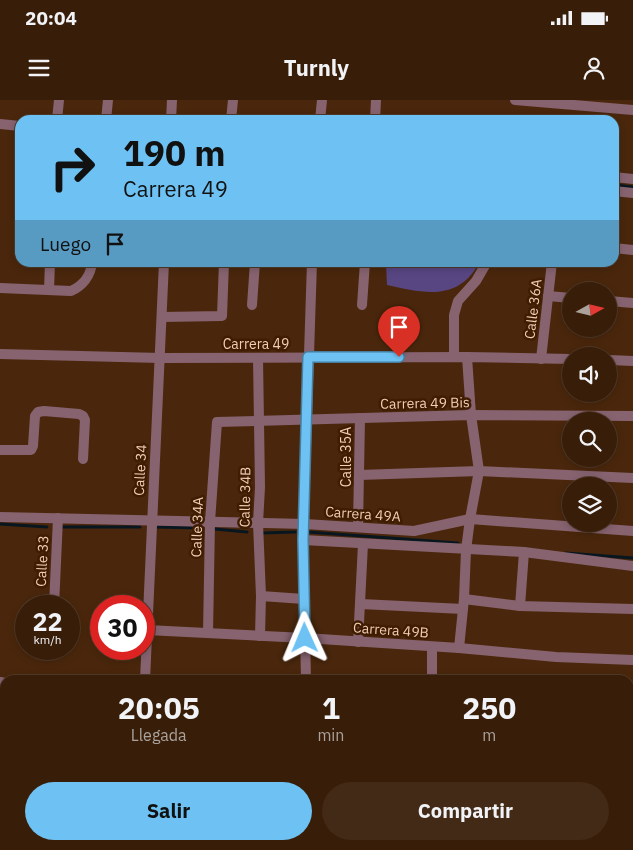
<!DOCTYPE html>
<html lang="es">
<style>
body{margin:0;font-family:"IBM Plex Sans",sans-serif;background:#432a17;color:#f1f3f6;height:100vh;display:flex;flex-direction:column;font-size:19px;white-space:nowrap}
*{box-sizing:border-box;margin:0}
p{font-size:16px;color:#aba29c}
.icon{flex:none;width:28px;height:28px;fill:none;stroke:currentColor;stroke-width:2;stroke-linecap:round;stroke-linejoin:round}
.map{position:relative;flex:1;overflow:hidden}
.drawer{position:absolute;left:0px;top:575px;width:634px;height:175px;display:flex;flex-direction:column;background:#381d09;border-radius:15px 15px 0 0;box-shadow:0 2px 8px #0003,0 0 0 1px #523b2a}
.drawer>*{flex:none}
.banner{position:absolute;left:15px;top:15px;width:604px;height:152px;border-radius:15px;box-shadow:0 2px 8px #0003,0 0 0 1px #523b2a;background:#6dc2f3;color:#111;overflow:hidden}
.needle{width:32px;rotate:82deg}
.tools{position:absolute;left:562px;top:182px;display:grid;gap:10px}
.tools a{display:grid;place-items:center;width:55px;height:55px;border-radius:50%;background:#381d09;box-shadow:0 2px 8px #0003,0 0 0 1px #523b2a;font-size:25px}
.speed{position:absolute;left:15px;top:495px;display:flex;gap:10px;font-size:25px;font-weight:700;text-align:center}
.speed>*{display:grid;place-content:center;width:65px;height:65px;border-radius:50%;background:#381d09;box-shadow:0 2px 8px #0003,0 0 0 1px #523b2a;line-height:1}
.speed small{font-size:12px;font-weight:400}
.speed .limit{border:8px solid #d22;background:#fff;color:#111}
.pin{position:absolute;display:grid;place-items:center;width:42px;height:42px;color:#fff;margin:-51px -21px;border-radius:50% 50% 50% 0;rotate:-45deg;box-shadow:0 0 5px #0007}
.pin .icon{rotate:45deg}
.me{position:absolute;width:55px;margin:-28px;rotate:359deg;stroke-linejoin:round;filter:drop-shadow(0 0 4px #0008)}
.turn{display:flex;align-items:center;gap:18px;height:105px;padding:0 25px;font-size:22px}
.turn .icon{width:65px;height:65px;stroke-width:2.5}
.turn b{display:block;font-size:35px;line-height:42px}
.then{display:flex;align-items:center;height:48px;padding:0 25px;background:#0003;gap:10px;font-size:19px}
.eta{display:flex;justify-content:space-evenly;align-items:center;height:85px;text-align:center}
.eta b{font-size:30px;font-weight:700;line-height:35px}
.cta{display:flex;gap:10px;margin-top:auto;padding:10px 25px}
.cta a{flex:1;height:58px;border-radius:30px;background:#6dc2f3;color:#111;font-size:20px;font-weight:700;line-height:58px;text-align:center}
.cta a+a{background:#432a17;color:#f1f3f6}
.status{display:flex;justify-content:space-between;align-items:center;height:35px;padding:0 25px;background:#381d09;direction:ltr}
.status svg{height:14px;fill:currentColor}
header{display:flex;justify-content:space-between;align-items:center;height:65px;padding:0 25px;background:#381d09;font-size:22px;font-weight:700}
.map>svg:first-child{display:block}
</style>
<div class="status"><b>20:04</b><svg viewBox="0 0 49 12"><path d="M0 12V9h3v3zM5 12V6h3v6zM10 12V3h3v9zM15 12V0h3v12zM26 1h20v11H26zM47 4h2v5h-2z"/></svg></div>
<header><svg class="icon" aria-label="menu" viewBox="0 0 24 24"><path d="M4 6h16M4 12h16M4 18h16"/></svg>Turnly<svg class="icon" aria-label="person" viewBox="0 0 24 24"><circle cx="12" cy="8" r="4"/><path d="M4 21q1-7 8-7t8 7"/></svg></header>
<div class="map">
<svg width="633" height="750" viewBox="0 0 633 750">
<rect width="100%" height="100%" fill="#4a270c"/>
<path fill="#584683" d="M386 163V162L479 163C458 202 423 193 387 185Z"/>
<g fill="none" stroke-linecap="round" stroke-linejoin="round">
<g stroke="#08171f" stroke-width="3">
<polyline points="614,85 633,87"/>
<polyline points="0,424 47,427"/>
<polyline points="61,427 140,427"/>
<polyline points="155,427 202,428"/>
<polyline points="215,429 247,432"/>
<polyline points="308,432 458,443"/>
<polyline points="261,433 295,432"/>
<polyline points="566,453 633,458"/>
</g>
<g stroke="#876370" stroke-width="10">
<polyline points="515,0 633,10"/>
<polyline points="57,20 59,0"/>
<polyline points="106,20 108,0"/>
<polyline points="171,20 172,0"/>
<polyline points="231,20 233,0"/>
<polyline points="320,20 322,0"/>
<polyline points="375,20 376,0"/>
<polyline points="0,24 20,26"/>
<polyline points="614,77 633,79"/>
<polyline points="614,91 633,93"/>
<polyline points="614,148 633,150"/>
<path d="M0 188 71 191C82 186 91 176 92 162"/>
<polyline points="49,190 50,162"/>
<polyline points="548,196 571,198"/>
<polyline points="609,201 633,203"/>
<polyline points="252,205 255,162"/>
<polyline points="362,205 365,162"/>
<polyline points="162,217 222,216 224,162"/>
<polyline points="0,254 161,258 467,257 571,259"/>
<polyline points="454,257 454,215 458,201 476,181 487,162"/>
<polyline points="258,258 260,387 258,423 261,496 260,536"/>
<polyline points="541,259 552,162"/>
<polyline points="609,260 633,261"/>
<polyline points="0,350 31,350 33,346 35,316 38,312 44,311 79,314 83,316 85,320 83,359"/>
<polyline points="359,375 479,371 633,378"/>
<polyline points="0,417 305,424 414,431 470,419 633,431"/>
<polyline points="358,427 360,318"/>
<polyline points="303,440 524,452 633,466"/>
<polyline points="261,496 304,499"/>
<polyline points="464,499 520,506 633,509"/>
<polyline points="361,504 463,509"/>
<polyline points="54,506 58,418"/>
<polyline points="520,506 524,452"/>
<polyline points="147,530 305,538 459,548 556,557 633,560"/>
<polyline points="208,533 210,422 217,322 471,315 633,316"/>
<polyline points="358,542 363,444"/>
<polyline points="459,548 464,499 466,450 470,419 479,371 471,315 467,257"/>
<polyline points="145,580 164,162"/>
<polyline points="306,580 303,440 312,162"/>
<polyline points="432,580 432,547"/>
<polyline points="0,582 5,583"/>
<polyline points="629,611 633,611"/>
<polyline points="0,668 5,669"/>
<polyline points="629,686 633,686"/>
<polyline points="137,750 152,750"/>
</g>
</g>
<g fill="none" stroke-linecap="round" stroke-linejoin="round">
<defs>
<polyline id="route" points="305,538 303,440 308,257 399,257"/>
</defs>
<use href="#route" stroke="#477e9e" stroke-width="12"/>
<use href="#route" stroke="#6dc2f3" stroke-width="9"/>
</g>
<g text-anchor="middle" stroke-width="5" stroke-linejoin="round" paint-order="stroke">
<g font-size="14" fill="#f3cdb4" stroke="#3f1d02">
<text transform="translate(533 209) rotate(-83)" y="5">Calle 36A</text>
<text x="256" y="249">Carrera 49</text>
<text transform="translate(425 303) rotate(-1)" y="5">Carrera 49 Bis</text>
<text transform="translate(346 357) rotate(-90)" y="5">Calle 35A</text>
<text transform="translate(140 370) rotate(-87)" y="5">Calle 34</text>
<text transform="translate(245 397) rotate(-89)" y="5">Calle 34B</text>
<text transform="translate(363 414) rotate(4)" y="5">Carrera 49A</text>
<text transform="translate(197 427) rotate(-88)" y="5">Calle 34A</text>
<text transform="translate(42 461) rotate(-87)" y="5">Calle 33</text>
<text transform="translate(391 530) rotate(4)" y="5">Carrera 49B</text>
</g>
</g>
</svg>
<div class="tools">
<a><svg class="needle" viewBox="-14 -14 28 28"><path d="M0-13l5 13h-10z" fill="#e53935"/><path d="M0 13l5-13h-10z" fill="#aba29c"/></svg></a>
<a><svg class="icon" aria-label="sound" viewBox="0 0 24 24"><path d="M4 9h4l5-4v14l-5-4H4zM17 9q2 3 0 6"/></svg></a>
<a><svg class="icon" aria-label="search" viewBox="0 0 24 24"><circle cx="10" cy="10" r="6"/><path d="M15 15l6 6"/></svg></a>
<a><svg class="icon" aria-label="layers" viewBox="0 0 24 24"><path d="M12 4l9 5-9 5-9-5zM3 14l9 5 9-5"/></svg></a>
</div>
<div class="speed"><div>22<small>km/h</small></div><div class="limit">30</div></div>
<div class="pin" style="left:399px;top:257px;background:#d93025"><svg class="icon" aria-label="arrive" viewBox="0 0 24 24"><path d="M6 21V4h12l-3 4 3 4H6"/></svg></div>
<svg class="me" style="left:305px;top:538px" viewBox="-20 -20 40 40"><path d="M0-17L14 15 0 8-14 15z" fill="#6dc2f3" stroke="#fff" stroke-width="4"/></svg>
<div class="banner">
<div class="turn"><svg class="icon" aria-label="right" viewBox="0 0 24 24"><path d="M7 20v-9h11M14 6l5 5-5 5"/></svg><div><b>190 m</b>Carrera 49</div></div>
<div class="then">Luego<svg class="icon" aria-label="arrive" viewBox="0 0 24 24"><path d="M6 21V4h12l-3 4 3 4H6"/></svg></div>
</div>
<section class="drawer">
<div class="eta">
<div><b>20:05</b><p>Llegada</p></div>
<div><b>1</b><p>min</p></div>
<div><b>250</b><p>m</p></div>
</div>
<div class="cta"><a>Salir</a><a>Compartir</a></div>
</section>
</div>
